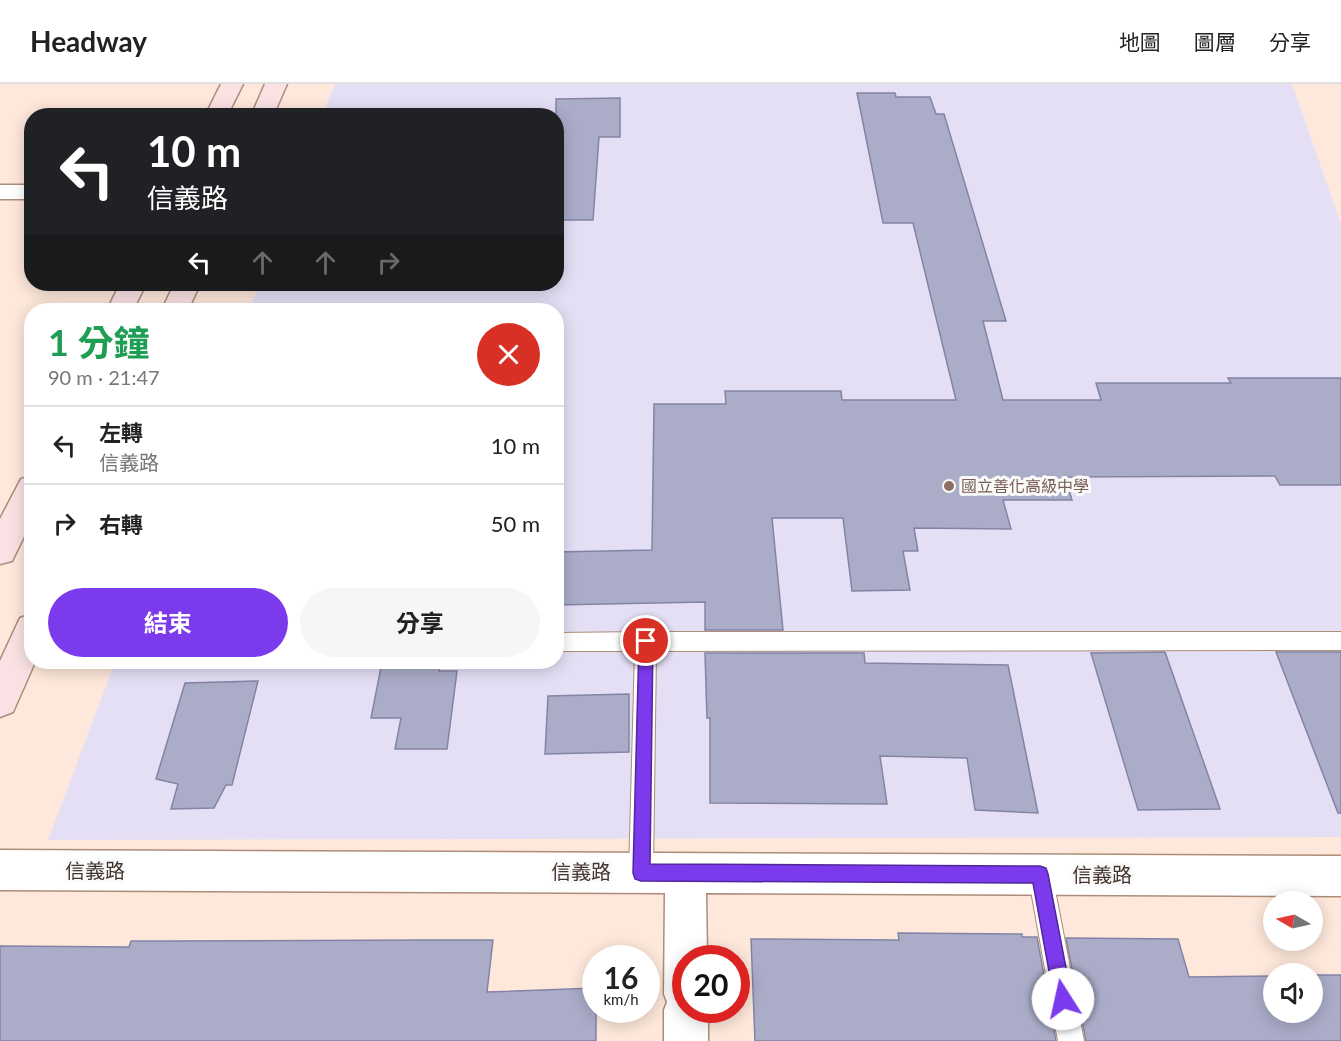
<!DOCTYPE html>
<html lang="zh-TW">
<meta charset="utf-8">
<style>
body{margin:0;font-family:Lato,"Noto Sans TC",sans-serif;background:#f6f6f6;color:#222;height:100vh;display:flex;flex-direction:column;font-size:22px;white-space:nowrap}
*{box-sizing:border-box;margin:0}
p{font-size:20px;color:#767676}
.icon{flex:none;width:33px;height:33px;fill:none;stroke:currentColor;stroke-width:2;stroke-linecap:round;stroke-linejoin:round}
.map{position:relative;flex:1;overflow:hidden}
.panel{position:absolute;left:24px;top:219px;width:540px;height:366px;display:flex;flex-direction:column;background:#fff;border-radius:24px;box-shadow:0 3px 15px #0003}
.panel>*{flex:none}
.hud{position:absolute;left:24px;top:24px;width:540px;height:183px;border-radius:24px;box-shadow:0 3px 15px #0003;background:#202124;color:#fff;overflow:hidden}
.needle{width:39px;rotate:279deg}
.tools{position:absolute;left:1263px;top:807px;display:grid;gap:12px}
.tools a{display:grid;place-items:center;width:60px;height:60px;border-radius:50%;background:#fff;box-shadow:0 3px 15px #0003;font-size:30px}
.speed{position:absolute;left:582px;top:861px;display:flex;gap:12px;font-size:30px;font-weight:700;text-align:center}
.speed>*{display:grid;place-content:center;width:78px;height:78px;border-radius:50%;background:#fff;box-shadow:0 3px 15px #0003;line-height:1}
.speed small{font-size:15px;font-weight:400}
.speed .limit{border:9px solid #d22;background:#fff;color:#111}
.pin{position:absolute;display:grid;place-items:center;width:51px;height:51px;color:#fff;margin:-26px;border:3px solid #fff;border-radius:50%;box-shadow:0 2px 6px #0007}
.me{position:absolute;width:66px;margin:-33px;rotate:350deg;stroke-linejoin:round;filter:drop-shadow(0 0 4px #0008)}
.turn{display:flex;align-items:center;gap:21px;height:126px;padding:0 24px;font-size:27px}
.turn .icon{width:78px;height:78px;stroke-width:2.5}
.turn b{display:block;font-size:42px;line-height:51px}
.lanes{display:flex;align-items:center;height:57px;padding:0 24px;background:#0003;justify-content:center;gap:30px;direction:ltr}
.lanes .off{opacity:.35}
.round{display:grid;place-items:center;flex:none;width:63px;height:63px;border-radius:32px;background:#f6f6f6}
.head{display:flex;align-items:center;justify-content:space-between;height:102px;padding:0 24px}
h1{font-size:36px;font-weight:700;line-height:45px;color:#1e9e55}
.primary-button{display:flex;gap:12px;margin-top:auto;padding:12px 24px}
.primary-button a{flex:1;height:69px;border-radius:36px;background:#7c3aed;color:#fff;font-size:24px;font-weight:700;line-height:69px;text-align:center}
.primary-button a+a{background:#f6f6f6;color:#222}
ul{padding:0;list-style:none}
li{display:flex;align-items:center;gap:18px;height:78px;padding:0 24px;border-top:2px solid #e0e0e0}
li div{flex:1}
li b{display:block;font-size:22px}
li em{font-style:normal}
header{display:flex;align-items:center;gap:36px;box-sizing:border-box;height:84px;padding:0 30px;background:#fff;border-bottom:2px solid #e0e0e0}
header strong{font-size:28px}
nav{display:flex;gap:33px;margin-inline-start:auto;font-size:21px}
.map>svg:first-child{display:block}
</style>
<header>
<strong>Headway</strong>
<nav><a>地圖</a><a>圖層</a><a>分享</a></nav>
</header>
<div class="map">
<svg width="1341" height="957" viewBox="0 0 1341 957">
<rect width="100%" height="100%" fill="#fee8db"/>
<polygon fill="#e5dff5" points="335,0 1292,0 1341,140 1341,753 48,756 115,578 556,578 556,226 249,226 259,200 556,200 556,32 323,31"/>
<g fill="#abacc8" stroke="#8384a5" stroke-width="1.5">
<polygon points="857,9 895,9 896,13 930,13 936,30 944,30 1006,237 983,237 1003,316 1101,316 1096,299 1231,299 1228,294 1341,294 1341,401 1280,401 1275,392 1065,393 1072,416 1003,416 1011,445 914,444 918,467 903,467 910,506 852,507 843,434 772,434 783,546 705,546 705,518 556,521 556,468 652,466 654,320 726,320 725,307 841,307 842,316 956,316 913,139 883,139"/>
<polygon points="620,14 620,53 599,53 593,136 556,136 556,15"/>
<polygon points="1165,568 1220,725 1138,726 1091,569"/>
<polygon points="1276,568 1341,568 1341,729 1338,729"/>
<polygon points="705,569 864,569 865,579 1008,581 1038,729 975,726 967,674 880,672 887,720 710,719 710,634 707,634"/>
<polygon points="382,578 440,578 439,587 457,587 447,665 395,665 401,634 371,634"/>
<polygon points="258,597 232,701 226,701 214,724 171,725 178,700 156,695 185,599"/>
<polygon points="629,610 629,668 545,670 548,612"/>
<polygon points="898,849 1022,850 1022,853 1037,853 1056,957 755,957 751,855 899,856"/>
<polygon points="1066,854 1178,855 1189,893 1274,892 1274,928 1312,928 1312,891 1341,891 1341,957 1086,957"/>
<polygon points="426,856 493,856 487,908 596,904 596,957 0,957 0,862 129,863 131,857 167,857"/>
</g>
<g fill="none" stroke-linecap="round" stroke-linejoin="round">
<defs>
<g id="lane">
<polygon points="646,548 1341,548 1341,566 656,567 653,789 649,797 641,801 633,797 629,789 635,567 556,567 556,549"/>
<polygon points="1040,778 1048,782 1052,790 1084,957 1058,957 1028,790 1032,782"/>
</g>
<g id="street">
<rect x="0" y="101" width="32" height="14"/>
<polygon points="0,766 1341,772 1341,812 706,809 707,874 686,874 686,926 708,926 708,957 664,957 664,926 667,918 664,910 665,809 0,806"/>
</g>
<g id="secondary">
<polygon points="221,0 243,0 227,32 205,32"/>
<polygon points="265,0 287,0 273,32 251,32"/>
<polygon points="120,200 146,200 133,226 107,226"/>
<polygon points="174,200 200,200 188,226 162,226"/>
<polygon points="32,392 32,436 12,477 0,480 0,435 21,395"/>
<polygon points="32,530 32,578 35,578 13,628 0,633 0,577 20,534"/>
</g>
</defs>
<use href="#lane" stroke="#ad8c78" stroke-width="2"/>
<use href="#street" stroke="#ad8c78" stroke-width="3"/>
<use href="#secondary" stroke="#ad8c78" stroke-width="3"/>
<use href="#lane" fill="#fff" fill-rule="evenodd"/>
<use href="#street" fill="#fff" fill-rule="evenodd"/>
<use href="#secondary" fill="#fae2e4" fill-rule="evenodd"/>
</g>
<polygon fill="#7c3aed" stroke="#51269a" stroke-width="1.5" points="646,551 651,553 653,557 650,780 1040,782 1046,784 1048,790 1072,915 1069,922 1063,924 1057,922 1054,915 1033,799 641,797 635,795 633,789 639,557 641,553"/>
<circle fill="#8d6e63" stroke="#fafafa" stroke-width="2" cx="949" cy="402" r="6"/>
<g text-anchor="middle" stroke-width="6" stroke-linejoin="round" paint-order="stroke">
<g font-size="16" fill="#785e54" stroke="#fafafa" text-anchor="start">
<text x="961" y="408">國立善化高級中學</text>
</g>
<g font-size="20" fill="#43352d" stroke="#fafafa">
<text x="95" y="794">信義路</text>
<text x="581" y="795">信義路</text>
<text x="1102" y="798">信義路</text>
</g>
</g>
</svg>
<div class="tools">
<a><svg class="needle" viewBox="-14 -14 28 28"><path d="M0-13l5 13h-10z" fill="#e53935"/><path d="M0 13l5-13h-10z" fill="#767676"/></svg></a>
<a><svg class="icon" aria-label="sound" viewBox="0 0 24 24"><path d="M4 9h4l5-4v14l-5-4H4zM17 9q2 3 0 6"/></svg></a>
</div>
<div class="speed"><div>16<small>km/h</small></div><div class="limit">20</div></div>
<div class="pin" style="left:646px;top:557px;background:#d93025"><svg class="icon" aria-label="arrive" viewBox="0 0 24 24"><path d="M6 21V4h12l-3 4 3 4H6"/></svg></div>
<svg class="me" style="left:1063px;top:915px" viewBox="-20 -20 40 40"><circle r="19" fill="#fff"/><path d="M0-13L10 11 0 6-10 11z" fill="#7c3aed"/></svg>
<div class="hud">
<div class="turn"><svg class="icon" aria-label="left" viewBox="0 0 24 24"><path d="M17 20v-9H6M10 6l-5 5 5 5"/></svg><div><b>10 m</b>信義路</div></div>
<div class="lanes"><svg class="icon" aria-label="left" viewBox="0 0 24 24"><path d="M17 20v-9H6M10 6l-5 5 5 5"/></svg><svg class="icon off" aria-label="ahead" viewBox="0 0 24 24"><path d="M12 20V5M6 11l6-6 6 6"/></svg><svg class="icon off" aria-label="ahead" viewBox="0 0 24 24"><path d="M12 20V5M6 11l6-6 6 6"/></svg><svg class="icon off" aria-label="right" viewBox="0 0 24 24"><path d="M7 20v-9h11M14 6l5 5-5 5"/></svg></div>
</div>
<section class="panel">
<div class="head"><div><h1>1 分鐘</h1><p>90 m · 21:47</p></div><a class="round" style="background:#d93025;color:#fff"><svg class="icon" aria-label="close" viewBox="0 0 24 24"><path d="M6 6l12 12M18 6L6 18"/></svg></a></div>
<ul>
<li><svg class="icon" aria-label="left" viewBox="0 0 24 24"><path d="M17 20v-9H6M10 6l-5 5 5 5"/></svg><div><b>左轉</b><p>信義路</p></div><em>10 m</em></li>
<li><svg class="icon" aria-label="right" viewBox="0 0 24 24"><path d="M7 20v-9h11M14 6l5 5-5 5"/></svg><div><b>右轉</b></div><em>50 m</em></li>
</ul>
<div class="primary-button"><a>結束</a><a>分享</a></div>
</section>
</div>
